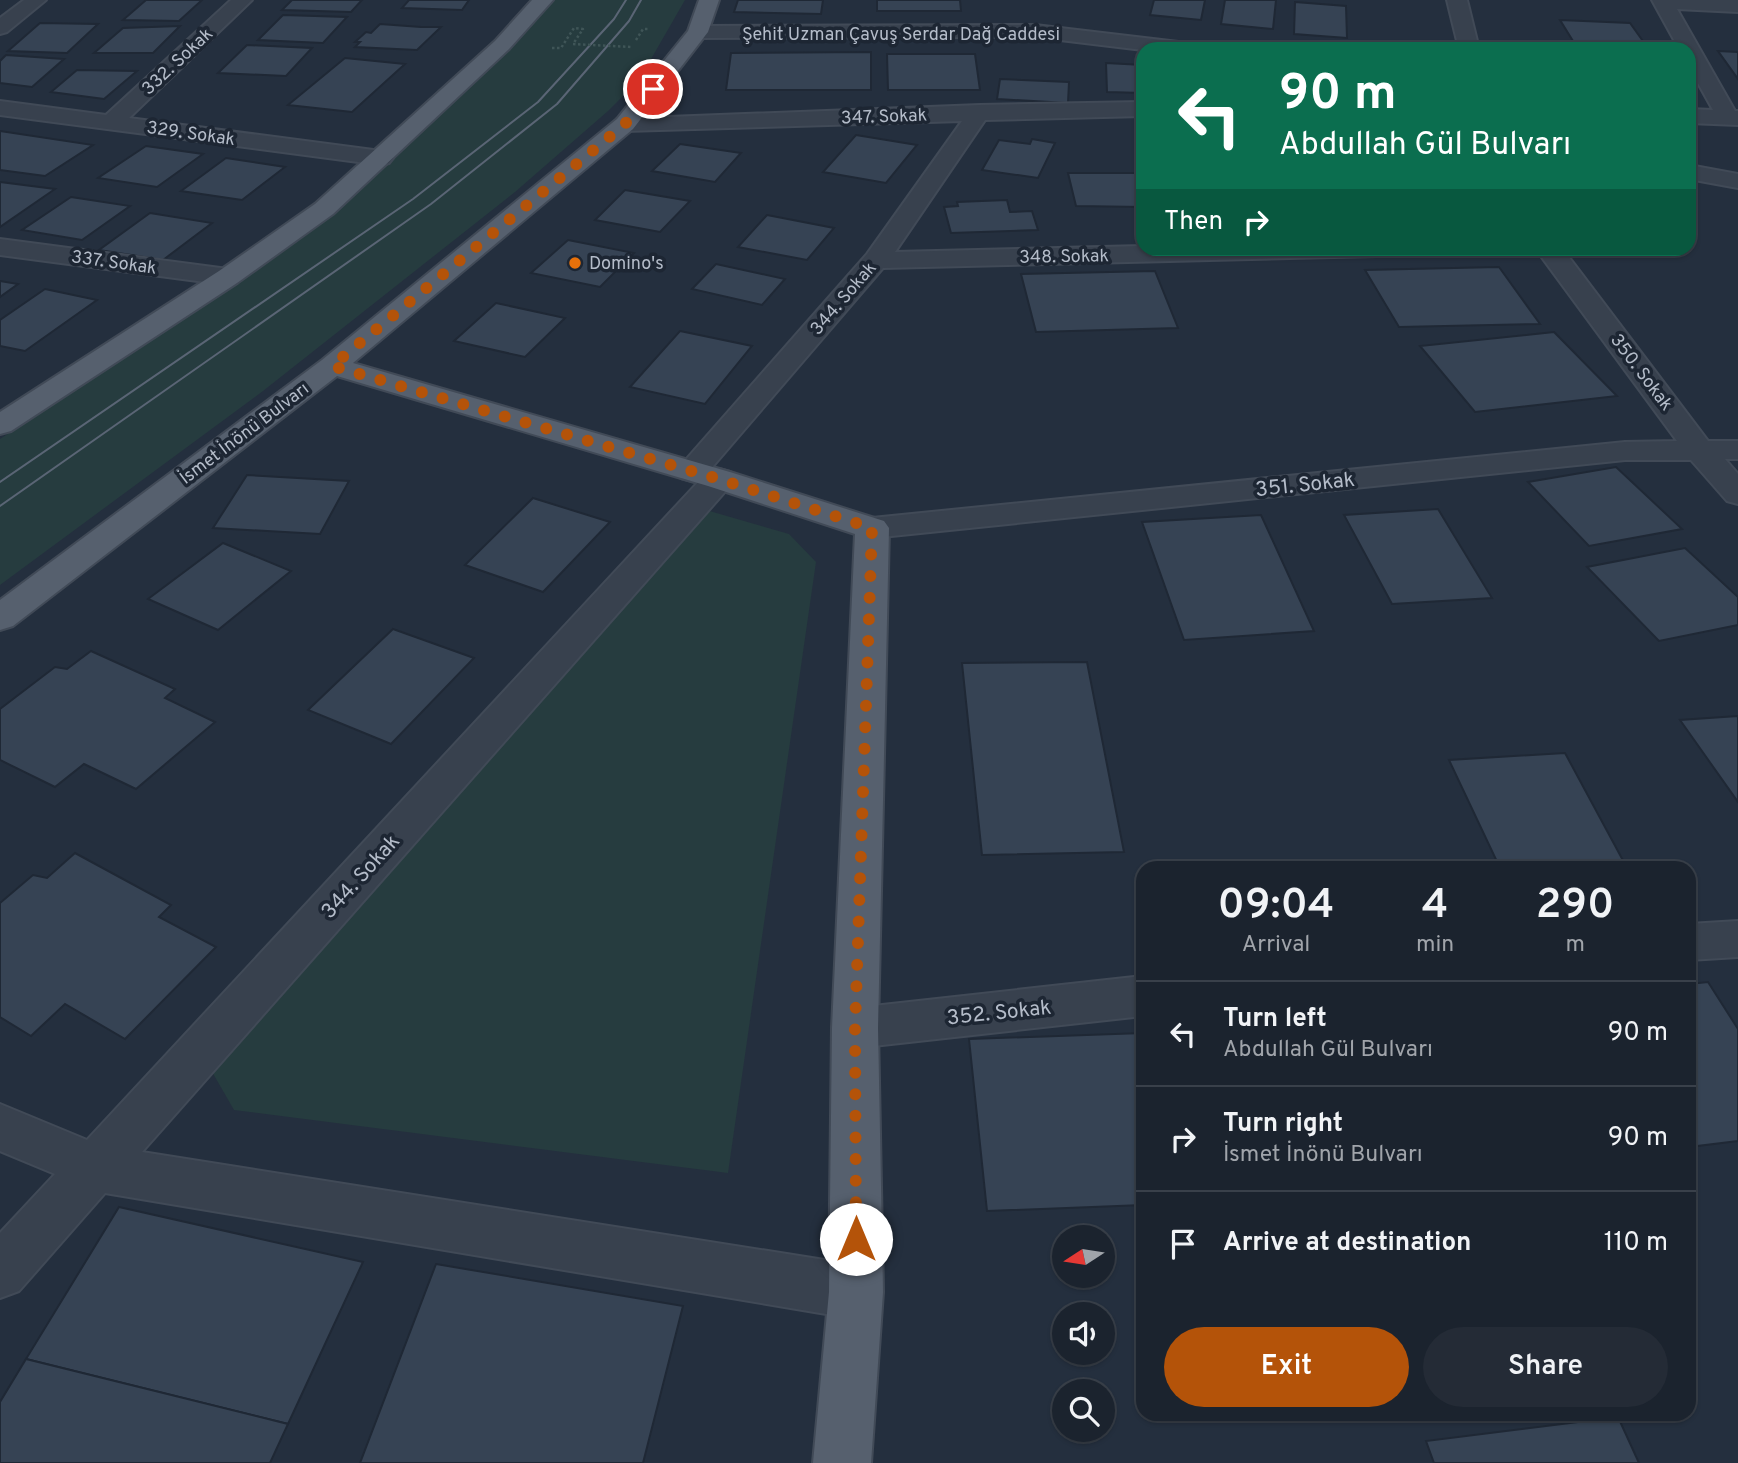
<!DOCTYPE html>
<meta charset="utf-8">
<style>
body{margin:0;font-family:Overpass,sans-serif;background:#242b36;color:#f1f3f6;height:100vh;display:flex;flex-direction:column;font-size:26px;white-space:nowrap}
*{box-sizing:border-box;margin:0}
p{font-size:23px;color:#a0a4aa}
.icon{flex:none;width:38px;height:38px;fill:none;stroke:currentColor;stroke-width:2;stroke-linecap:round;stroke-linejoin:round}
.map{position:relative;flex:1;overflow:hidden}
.side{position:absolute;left:1136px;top:861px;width:560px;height:560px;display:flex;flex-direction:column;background:#1b232e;border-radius:21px;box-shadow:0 2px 5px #0004,0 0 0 2px #39404a}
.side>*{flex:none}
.hud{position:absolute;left:1136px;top:42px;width:560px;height:214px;border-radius:21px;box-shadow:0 2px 5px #0004,0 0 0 2px #39404a;background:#0b6e4f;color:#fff;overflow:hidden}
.needle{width:46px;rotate:258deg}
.tools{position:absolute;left:1052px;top:1225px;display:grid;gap:14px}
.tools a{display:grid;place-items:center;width:63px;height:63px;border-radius:50%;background:#1b232e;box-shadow:0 2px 5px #0004,0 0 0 2px #39404a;font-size:35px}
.pin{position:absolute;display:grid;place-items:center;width:60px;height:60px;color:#fff;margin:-30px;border:4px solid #fff;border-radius:50%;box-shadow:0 2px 7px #0007}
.me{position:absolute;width:77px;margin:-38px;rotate:0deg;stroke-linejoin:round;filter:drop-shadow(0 0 5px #0008)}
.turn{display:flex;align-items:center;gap:24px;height:147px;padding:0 28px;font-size:32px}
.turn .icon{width:91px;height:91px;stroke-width:2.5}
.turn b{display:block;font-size:49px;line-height:60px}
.then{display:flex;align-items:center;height:66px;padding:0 28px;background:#0003;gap:14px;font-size:26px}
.eta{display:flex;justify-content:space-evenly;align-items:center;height:119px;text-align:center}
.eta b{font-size:42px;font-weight:600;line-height:49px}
.action{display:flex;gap:14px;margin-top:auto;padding:14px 28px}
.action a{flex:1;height:80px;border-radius:42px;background:#b45309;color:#fff;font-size:28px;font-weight:600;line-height:80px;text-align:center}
.action a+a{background:#242b36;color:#f1f3f6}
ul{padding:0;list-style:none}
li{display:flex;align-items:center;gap:21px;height:105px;padding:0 28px;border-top:2px solid #39404a}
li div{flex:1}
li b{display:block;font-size:26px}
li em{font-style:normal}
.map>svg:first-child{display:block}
</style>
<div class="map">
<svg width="1738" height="1463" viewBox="0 0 1738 1463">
<rect width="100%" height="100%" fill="#242f3e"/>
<g fill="#263c3f">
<polygon points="549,0 685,0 639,80 608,111 515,192 263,391 0,585 0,439 112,366 338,205"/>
<polygon points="706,510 789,534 816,562 728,1173 234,1110 211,1070"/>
</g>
<g fill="#364354" stroke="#1f2835" stroke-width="2">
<polygon points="146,0 202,0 179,21 123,20"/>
<polygon points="292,0 362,0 351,12 282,10"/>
<polygon points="409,0 469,0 462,10 402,8"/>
<polygon points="738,0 823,0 821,14 734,12"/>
<polygon points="877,0 960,0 961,11 877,11"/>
<polygon points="1154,0 1205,0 1201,20 1150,15"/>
<polygon points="1225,0 1276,0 1273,29 1221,24"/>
<polygon points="1295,2 1346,6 1347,38 1294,34"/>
<polygon points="283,15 347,17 323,43 258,40"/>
<polygon points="1560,20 1630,23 1645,44 1573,41"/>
<polygon points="40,23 98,24 67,53 8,51"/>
<polygon points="380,24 421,27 441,27 417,50 355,47 360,42 355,42 366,32 371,33"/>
<polygon points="180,26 153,53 94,53 123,28"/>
<polygon points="247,45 312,48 286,76 218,73"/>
<polygon points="1718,51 1738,52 1738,79"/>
<polygon points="871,52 871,90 726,90 731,53"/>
<polygon points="887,54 975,54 980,90 888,90"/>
<polygon points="6,55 64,59 32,87 0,83 0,61"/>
<polygon points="345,58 405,64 352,112 288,105"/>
<polygon points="1106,63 1143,65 1143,93 1107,92"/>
<polygon points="77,70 137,71 104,99 51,92"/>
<polygon points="1000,79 1069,82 1068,103 997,99"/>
<polygon points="0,131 93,145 45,176 0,170"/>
<polygon points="856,135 917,145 886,183 823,172"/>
<polygon points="1032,139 1055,143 1038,178 982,170 999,140 1030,144"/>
<polygon points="680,144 741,153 715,182 652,171"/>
<polygon points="146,146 203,154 157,187 98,178"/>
<polygon points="226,158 285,167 242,200 181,191"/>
<polygon points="1068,173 1135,173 1143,195 1143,207 1076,206"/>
<polygon points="0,182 55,189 0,227"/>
<polygon points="625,190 690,201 660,232 595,220"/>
<polygon points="71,197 130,206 82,240 22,230"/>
<polygon points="1007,200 1010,212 1032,211 1038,230 951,233 944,207 958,206 957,202"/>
<polygon points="150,213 212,223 163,260 99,250"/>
<polygon points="767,215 834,228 807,260 738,247"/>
<polygon points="568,240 634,253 600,287 531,273"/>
<polygon points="716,264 785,279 762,305 692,289"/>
<polygon points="1499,267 1540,324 1399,327 1365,270"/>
<polygon points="1155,271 1178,328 1036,332 1021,274"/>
<polygon points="0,281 18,284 0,297"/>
<polygon points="45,289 97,300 25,351 0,346 0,320"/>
<polygon points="496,303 565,318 525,357 454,341"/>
<polygon points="680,331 752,346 705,404 630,387"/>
<polygon points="1554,332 1617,396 1475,412 1420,346"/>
<polygon points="1616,467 1682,529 1589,546 1528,482"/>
<polygon points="247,475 349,481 320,534 213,528"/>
<polygon points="533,498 610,522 543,592 465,565"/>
<polygon points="1438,509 1492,598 1392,604 1344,515"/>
<polygon points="1261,515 1314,631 1184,640 1142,522"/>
<polygon points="223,543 291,571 218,630 148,599"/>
<polygon points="1685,548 1738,597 1738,625 1659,641 1587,567"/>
<polygon points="393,629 474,658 391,744 308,710"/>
<polygon points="91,651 175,689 165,698 215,722 136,789 84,764 55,787 0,760 0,709 55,667 67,669"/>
<polygon points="1087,662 1124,852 982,855 962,663"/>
<polygon points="1738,716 1738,802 1680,720"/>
<polygon points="1565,753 1626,866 1500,868 1449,760"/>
<polygon points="75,853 171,905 159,917 216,947 125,1039 65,1004 31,1036 0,1017 0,903 33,875 47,878"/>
<polygon points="1708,982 1738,1029 1738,1141 1689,1147 1689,984"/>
<polygon points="1143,1033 1143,1205 987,1211 969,1039"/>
<polygon points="119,1207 363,1262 288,1424 26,1359"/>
<polygon points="436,1264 683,1306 643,1463 360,1463"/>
<polygon points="26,1359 288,1424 270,1463 0,1463 0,1402"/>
<polygon points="1618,1417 1639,1463 1434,1463 1426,1441"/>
</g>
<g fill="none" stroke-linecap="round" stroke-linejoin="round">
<defs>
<g id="minor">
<polygon points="24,0 46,0 7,32 0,34 0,18"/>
<polygon points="231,0 252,0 129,118 381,151 389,153 393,158 389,163 381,165 0,115 0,101 106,115"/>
<polygon points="1447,0 1467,0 1479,49 1459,49"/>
<polygon points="1652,0 1738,0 1738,12 1677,9 1735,111 1738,111 1738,125 1689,123 1689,109 1713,110 1689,67 1689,49 1679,49"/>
<polygon points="1035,25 1187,43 1194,45 1197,49 1143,50 1035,37 698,38 691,36 688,32 691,28 698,26"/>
<polygon points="1143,102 1143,116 985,120 895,252 1143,246 1143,248 1390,248 1386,253 1377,256 883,268 708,472 719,469 730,472 735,479 730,486 142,1152 856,1265 875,1273 883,1292 875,1311 856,1319 105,1193 19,1291 0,1298 0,1233 55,1174 0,1151 0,1104 87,1140 702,478 692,481 681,478 676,471 867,254 962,121 625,131 617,129 614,124 617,119 980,105"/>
<polygon points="1689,165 1738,174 1738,188 1689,179"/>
<polygon points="0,239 228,269 237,271 241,277 237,283 228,285 0,255"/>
<polygon points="1535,248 1562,248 1708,441 1738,441 1738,459 1725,459 1738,474 1738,504 1727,501 1691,460 1625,460 872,538 860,535 855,528 860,521 872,518 1625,442 1677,441"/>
<polygon points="1738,921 1738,957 1689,960 1689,924"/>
<polygon points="1143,976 1143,1016 855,1048 839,1042 832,1028 839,1014 855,1008"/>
</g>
<g id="major">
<polygon points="532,0 553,0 509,49 333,214 237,283 11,431 0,434 0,412 219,271 315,204 495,41"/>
<polygon points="699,0 719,0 708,32 633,129 353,363 730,472 884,521 889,528 878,1028 883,1292 871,1463 813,1463 829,1292 832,1028 855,534 708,486 337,376 13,626 0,630 0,600 322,360 617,119 688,31"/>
</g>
</defs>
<use href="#minor" stroke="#414a57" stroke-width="4"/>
<use href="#major" stroke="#414a57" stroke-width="4"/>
<g stroke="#3f5557" stroke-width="2.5" stroke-dasharray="2.5 2.5" stroke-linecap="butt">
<polyline points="636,40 643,29 649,29"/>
<polyline points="552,48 561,48 574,28 583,29 573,44"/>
</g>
<use href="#minor" fill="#38414e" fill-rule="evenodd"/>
<use href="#major" fill="#56606e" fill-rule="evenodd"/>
<g stroke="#5a6575" stroke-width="2">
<polyline points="0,482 413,199 538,102 614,19 626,0"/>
<polyline points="0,506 431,204 557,104 629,21 641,0"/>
</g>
<polyline stroke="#3f5557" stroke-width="2.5" stroke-dasharray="2.5 2.5" stroke-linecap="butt" points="573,44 632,47"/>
</g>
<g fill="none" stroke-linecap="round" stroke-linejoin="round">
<polyline stroke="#b45309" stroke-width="12" stroke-dasharray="0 21.6" points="653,89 625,124 332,366 719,479 872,528 855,1028 856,1239"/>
</g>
<circle fill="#e8710a" stroke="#1d2633" stroke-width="2.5" cx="575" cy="263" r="7"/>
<g text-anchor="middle" stroke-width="7" stroke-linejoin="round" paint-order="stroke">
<g font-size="18" fill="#b4bcc9" stroke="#1d2633">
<text x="901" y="40">Şehit Uzman Çavuş Serdar Dağ Caddesi</text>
<text transform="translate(177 61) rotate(-43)" y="6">332. Sokak</text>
<text transform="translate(884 116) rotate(-2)" y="6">347. Sokak</text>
<text transform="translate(191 133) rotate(8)" y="6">329. Sokak</text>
<text transform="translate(1064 256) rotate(-1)" y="6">348. Sokak</text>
<text transform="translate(114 262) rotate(8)" y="6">337. Sokak</text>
<text transform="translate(843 298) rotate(-49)" y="6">344. Sokak</text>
<text transform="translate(1642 372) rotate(53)" y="6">350. Sokak</text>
<text transform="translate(244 433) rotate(-37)" y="6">İsmet İnönü Bulvarı</text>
</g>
<g font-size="18" fill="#b4bcc9" stroke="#1d2633" text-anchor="start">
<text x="589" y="269">Domino's</text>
</g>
<g font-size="21" fill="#b4bcc9" stroke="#1d2633">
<text transform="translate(1305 484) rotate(-6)" y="7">351. Sokak</text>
<text transform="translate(360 876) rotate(-48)" y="7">344. Sokak</text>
<text transform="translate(999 1012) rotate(-6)" y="7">352. Sokak</text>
</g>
</g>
</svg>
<div class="tools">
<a><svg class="needle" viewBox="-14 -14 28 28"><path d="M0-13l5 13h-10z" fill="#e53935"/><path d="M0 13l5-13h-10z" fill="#a0a4aa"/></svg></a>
<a><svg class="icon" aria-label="sound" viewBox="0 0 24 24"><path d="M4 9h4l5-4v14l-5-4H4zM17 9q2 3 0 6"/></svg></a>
<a><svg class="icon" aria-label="search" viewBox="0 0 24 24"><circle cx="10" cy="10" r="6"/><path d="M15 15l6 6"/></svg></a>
</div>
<div class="pin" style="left:653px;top:89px;background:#d93025"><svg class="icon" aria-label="arrive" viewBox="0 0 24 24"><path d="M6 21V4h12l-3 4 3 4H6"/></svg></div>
<svg class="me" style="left:856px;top:1239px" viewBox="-20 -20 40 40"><circle r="19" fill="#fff"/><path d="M0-13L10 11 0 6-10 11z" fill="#b45309"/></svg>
<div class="hud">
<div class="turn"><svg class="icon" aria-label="left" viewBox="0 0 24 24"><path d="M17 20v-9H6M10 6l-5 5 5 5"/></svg><div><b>90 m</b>Abdullah Gül Bulvarı</div></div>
<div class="then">Then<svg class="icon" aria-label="right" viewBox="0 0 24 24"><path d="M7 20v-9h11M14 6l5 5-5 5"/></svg></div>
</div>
<section class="side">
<div class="eta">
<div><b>09:04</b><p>Arrival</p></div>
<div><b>4</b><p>min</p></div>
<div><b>290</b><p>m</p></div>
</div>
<ul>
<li><svg class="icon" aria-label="left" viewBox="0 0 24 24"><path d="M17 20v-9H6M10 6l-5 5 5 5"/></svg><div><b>Turn left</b><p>Abdullah Gül Bulvarı</p></div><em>90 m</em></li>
<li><svg class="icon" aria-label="right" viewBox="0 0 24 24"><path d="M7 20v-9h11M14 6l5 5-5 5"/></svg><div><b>Turn right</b><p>İsmet İnönü Bulvarı</p></div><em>90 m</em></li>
<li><svg class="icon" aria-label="arrive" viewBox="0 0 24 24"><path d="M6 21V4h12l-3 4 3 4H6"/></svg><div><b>Arrive at destination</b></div><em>110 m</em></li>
</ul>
<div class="action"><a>Exit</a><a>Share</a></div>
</section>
</div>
